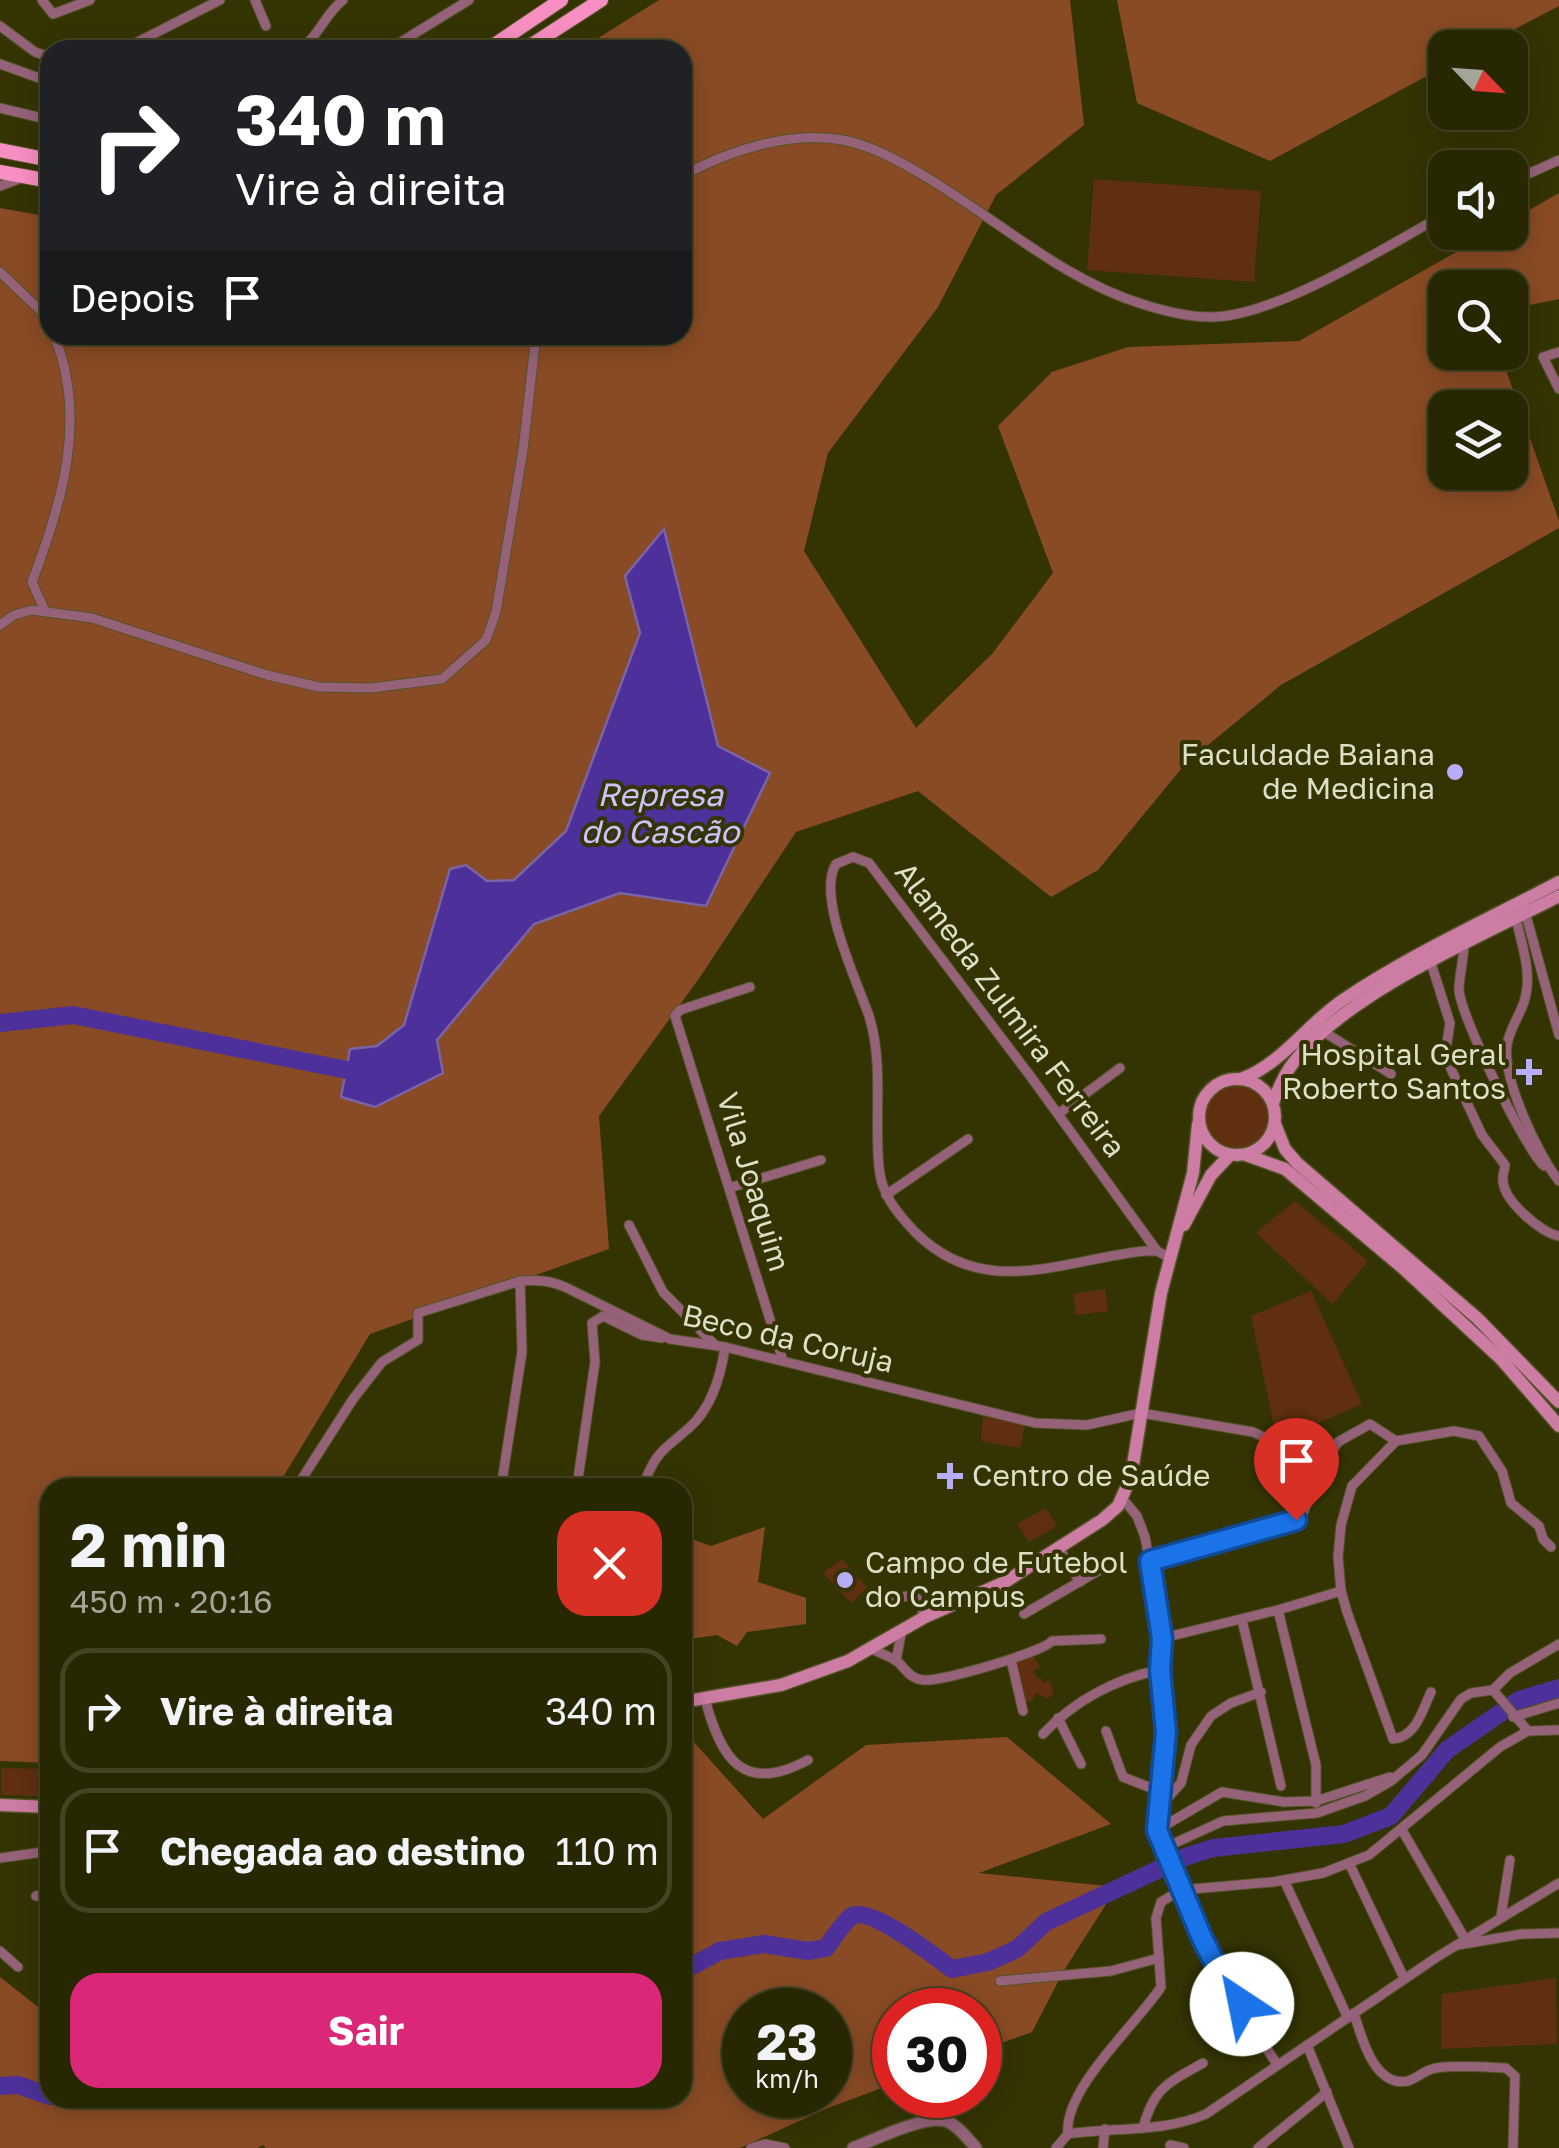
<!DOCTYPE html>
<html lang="pt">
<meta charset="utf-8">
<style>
body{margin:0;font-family:"Golos Text",sans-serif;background:#2f2f0c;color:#f1f3f6;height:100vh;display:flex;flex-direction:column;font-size:38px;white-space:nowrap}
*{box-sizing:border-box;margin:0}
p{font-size:32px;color:#a4a599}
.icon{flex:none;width:55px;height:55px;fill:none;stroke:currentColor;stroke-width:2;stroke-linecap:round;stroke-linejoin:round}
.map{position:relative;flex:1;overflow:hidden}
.panel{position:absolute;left:40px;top:1478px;width:652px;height:630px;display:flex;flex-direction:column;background:#272702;border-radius:30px;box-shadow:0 5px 25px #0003,0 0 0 2px #434424}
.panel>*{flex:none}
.guide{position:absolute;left:40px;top:40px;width:652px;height:305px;border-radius:30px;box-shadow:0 5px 25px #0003,0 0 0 2px #434424;background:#202124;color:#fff;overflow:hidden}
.needle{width:65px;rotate:115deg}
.controls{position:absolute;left:1428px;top:30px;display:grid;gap:20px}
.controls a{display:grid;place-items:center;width:100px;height:100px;border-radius:20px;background:#272702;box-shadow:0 5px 25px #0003,0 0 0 2px #434424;font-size:50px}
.speed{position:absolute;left:722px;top:1988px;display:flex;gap:20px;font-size:50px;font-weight:700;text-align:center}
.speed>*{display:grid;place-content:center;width:130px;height:130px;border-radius:50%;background:#272702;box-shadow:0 5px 25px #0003,0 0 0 2px #434424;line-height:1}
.speed small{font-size:25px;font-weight:400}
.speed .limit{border:15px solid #d22;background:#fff;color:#111}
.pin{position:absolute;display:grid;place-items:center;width:85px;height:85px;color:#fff;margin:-102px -42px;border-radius:50% 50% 50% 0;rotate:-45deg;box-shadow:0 0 10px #0007}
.pin .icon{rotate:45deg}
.me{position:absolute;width:110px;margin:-55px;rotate:326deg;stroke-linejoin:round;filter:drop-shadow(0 0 8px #0008)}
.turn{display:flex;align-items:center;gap:35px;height:210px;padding:0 30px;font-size:45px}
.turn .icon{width:130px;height:130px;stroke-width:2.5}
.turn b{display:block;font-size:70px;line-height:85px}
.then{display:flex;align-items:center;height:95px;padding:0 30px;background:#0003;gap:20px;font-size:38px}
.round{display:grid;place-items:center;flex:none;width:105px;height:105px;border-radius:30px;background:#2f2f0c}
.head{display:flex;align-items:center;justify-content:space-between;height:170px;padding:0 30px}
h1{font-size:60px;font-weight:700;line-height:75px}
.primary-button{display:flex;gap:20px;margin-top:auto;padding:20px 30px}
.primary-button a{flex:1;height:115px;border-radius:30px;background:#db2777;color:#fff;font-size:40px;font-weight:700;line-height:115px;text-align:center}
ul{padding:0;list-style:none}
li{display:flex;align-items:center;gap:30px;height:125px;margin:0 20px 15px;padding:0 10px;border:5px solid #434424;border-radius:30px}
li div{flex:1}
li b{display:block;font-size:38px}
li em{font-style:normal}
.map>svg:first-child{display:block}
</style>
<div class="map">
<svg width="1559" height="2148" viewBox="0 0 1559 2148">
<rect width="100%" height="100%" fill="#343403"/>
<g fill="#5f2f0f">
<polygon points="1094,179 1261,191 1254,282 1087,270"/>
<circle cx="1237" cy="1118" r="32"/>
<polygon points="1295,1201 1368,1261 1333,1304 1256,1233"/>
<polygon points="1105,1289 1108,1311 1076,1315 1073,1294"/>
<polygon points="1311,1291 1362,1404 1277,1441 1251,1316"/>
<polygon points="983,1416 1025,1425 1020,1448 981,1441"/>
<polygon points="1046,1508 1057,1526 1029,1542 1017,1524"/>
<polygon points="842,1559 867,1587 851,1603 823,1573"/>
<polygon points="1033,1656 1040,1667 1034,1671 1037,1679 1041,1678 1044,1683 1049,1680 1054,1692 1048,1699 1036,1693 1031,1702 1025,1700 1017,1663"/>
<polygon points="1,1768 50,1769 50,1797 1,1795"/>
<polygon points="1556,1978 1557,2044 1441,2049 1442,1994"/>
</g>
<g fill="#894b25" fill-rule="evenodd">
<path d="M659 0H1070L1084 125 996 195 938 307 828 453 804 551 916 728 992 654 1053 573 998 426 1052 372 1128 347 1299 341 1490 233 1510 232V221L1559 193V299L1510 309V288H1445V352L1500 353 1559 521V528L1281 685 1186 763 1098 870 1051 897 918 791 796 832 700 977 599 1116 609 1249 370 1334 277 1487 50 1488V1763L0 1761V208L50 217V335H682V50H579ZM1445 408H1510V472H1445ZM664 530 718 746 621 893 534 924 437 1040 350 1049 377 1046 404 1025 450 869 466 865 487 881 514 880 565 831 640 633 625 576Z"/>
<polygon points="1117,0 1559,0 1559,6 1480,47 1445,48 1445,66 1270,161 1137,103"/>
<polygon points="765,1527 758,1582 806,1598 806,1624 747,1632 737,1646 717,1635 690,1639 683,1668 683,1536 711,1546"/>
<path d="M683 1730 763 1819 866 1745 1007 1737 1111 1824 979 1873 1117 1887 1063 1972 1032 2032 980 2051V2010H895V2083L828 2108 740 2148H266L263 2145 257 2148H0V1977L47 2014 50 2012V2098H682ZM745 2010H830V2095H745Z"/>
</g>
<polygon fill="#4e309b" stroke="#7964a8" stroke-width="2.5" points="664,529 718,746 770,773 706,906 620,893 534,924 437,1040 443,1073 375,1107 341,1097 350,1049 377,1046 404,1025 450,869 466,865 487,881 514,880 566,831 640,633 625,576"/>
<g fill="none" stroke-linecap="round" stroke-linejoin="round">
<g stroke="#4e309b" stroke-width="18">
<polyline points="0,1023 73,1015 367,1074"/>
<path d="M682 1968 692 1966 720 1951 764 1944 808 1951 826 1948C833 1939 843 1922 852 1916 871 1906 935 1957 952 1969L988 1962 1017 1949 1046 1922 1185 1857 1213 1848 1344 1834 1391 1816 1447 1750 1519 1700 1559 1688"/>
<polyline points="0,2086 18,2085 50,2096"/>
</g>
<defs>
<g id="minor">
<polyline points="42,0 53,14 90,0"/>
<polyline points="255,0 266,26"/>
<polyline points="0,26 35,52 50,57"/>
<polyline points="122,50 220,0"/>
<path d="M300 50C319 36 325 14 343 0"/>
<polyline points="388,50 469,0"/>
<polyline points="0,64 50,82"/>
<polyline points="0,108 50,120"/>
<path d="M682 176C728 151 790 130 843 140 873 146 901 162 926 177 998 220 1062 279 1142 304 1167 312 1198 320 1225 316 1288 308 1388 246 1445 214"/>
<polyline points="1510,182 1559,160"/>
<polyline points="0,186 21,178"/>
<polyline points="0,272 45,315 50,326"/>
<polyline points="1559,352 1543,357 1559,389"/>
<path d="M45 611 32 582C62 503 88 418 54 335"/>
<polyline points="0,625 14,615 32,610 92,618 267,675 319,687 371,688 442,679 486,640 496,612 523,450 536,335"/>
<polyline points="1524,908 1559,1035"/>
<path d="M1516 919C1522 946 1533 974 1524 1002 1519 1017 1509 1030 1507 1045 1502 1078 1538 1155 1559 1181"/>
<path d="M1464 944C1464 959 1459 975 1459 990 1460 1015 1525 1149 1544 1166"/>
<path d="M1431 963 1450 1023 1445 1056 1482 1135 1505 1165C1505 1170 1502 1175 1503 1181 1504 1201 1541 1233 1559 1236"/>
<polyline points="750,987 680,1010 675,1016 783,1361"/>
<polyline points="1324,1032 1391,1074"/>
<polyline points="1058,1114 1120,1068"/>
<polyline points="729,1188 821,1160"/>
<polyline points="886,1195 968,1139"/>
<polyline points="629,1225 663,1292 715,1345"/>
<path d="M1157 1251 1031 1077 869 863 853 857 836 864C816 896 857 981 869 1016 884 1063 874 1118 879 1167 881 1194 897 1213 915 1232 985 1302 1064 1259 1145 1251H1157L1170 1258"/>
<path d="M1396 1441 1352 1486 1341 1525 1338 1557 1341 1591 1347 1612 1393 1739C1416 1737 1422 1711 1431 1692"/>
<polyline points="1396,1441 1454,1431 1479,1436 1502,1471 1511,1503 1539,1526 1543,1539 1551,1547"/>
<polyline points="578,1479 595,1362 592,1323 603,1316 642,1335 662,1338"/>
<path d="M296 1488 353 1399 382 1362 418 1340V1313L520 1281C537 1280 549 1280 565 1287L670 1339 725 1347 1035 1423 1087 1425 1141 1413 1253 1432 1285 1447 1297 1464 1310 1494"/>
<polyline points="501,1488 522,1352 520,1281"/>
<path d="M642 1488C658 1448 661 1453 690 1427 712 1407 721 1375 725 1347"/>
<polyline points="1123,1499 1137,1516 1145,1537 1163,1638 1159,1670 1166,1741 1157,1830 1190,1912 1216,1965 1250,2013 1250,2024 1277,2064"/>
<polyline points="1059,1548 1080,1582"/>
<polyline points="1150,1561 1236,1539 1302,1516 1321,1469 1338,1442 1370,1424 1396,1441"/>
<polyline points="881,1599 909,1596 917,1598 925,1617"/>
<polyline points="1278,1610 1316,1765 1316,1803"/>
<polyline points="1024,1614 1103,1568"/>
<polyline points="1242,1620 1281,1786"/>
<polyline points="1163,1638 1278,1610 1341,1591"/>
<path d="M869 1648C878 1652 890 1656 898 1662 906 1670 911 1679 923 1680 941 1682 1043 1652 1052 1641L1101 1639"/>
<polyline points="1011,1660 1023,1711"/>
<polyline points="896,1661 902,1629"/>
<polyline points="1493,1690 1510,1673 1559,1644"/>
<path d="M705 1699C721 1759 743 1795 808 1760"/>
<polyline points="1513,1717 1559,1703"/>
<polyline points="1058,1718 1081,1764"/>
<polyline points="1106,1731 1123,1777 1159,1791"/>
<path d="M1043 1734C1074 1701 1115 1679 1159 1670"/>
<polyline points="1157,1810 1181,1783 1191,1745 1211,1716 1231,1703 1261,1692"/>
<polyline points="1157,1830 1222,1792 1284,1802 1316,1801 1390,1777"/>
<polyline points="1402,1830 1465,1939"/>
<polyline points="1164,1848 1223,1821 1317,1813 1365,1796 1391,1781 1422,1755 1461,1699 1471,1693 1493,1690 1528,1731"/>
<polyline points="0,1858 50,1851"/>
<polyline points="1349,1863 1404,1978"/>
<polyline points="1284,1880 1348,2018"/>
<polyline points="36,1896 50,1893"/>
<polyline points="1501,1916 1510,1860"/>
<polyline points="1458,1945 1522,1934 1559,1933"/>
<polyline points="0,1951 18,1967"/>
<polyline points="1000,1981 1111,1971 1159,1958"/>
<path d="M1354 2013C1361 2036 1374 2088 1408 2081 1418 2078 1424 2070 1436 2068 1459 2065 1483 2067 1506 2068L1515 2076 1513 2148"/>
<polyline points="1307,2045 1349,2148"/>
<path d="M1143 2128C1154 2087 1168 2083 1203 2063"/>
<path d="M1068 2134C1063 2089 1137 2024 1161 1987L1156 1918 1161 1902 1181 1890 1273 1882 1323 1873 1369 1855 1500 1747 1528 1731 1559 1730"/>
<polyline points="1170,2145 1184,2148"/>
<polyline points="751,2148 765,2144 785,2148"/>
<path d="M1056 2148 1068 2134C1113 2127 1163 2133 1206 2114L1437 1957 1559 1883"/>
<polyline points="1103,2148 1105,2129"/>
<polyline points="1258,2148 1327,2092"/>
</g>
<path id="tertiary" d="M853 2148C874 2140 924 2115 946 2121 958 2125 968 2139 976 2148"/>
<g id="secondary">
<circle cx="1237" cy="1117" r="38"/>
<path d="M1241 1079C1282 1064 1307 1024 1343 1000 1411 954 1487 920 1559 882"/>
<path d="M1273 1103C1278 1089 1284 1074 1294 1062 1346 993 1481 936 1559 896"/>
<polyline points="1275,1124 1285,1149 1297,1163 1477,1318 1559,1402"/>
<polyline points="1246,1155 1285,1169 1404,1269 1501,1359 1559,1426"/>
<polyline points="1184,1225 1211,1175 1229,1156"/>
<polyline points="682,1702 781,1685 848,1661 925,1617 1005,1582 1102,1520 1118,1506 1131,1477 1161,1293 1193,1173 1198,1124"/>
<polyline points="0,1805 50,1807"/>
</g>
<g id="primary">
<polyline points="487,50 561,0"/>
<polyline points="524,50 601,0"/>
<polyline points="0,150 50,160"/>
<polyline points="0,172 50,181"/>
</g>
</defs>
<use href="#minor" stroke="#525326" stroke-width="11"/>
<use href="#tertiary" stroke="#525326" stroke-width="14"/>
<use href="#secondary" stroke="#525326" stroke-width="15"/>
<use href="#primary" stroke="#525326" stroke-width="16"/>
<use href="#minor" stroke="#95627a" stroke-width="9"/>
<use href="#tertiary" stroke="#95627a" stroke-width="11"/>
<use href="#secondary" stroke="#cd7ca3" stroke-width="12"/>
<use href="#primary" stroke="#f88fc2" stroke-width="14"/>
</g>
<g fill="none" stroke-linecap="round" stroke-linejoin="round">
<defs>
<polyline id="route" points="1242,2004 1216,1965 1202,1938 1157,1830 1166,1732 1160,1670 1162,1638 1150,1561 1296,1520"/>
</defs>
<use href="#route" stroke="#114b97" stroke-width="25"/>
<use href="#route" stroke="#1a73e8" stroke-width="18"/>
</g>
<g fill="#b6acf8" stroke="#343403" stroke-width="4">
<circle cx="1455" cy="772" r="10"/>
<path d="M1524 1057h10v10h10v10h-10v10h-10v-10h-10v-10h10z"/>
<path d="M945 1461h10v10h10v10h-10v10h-10v-10h-10v-10h10z"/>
<circle cx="845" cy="1580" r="10"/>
</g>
<g text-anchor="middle" stroke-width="8" stroke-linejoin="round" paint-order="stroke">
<g font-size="30" fill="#dddfc6" stroke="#343403" text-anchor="end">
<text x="1435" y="765">Faculdade Baiana<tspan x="1435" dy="34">de Medicina</tspan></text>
<text x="1506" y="1065">Hospital Geral<tspan x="1506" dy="34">Roberto Santos</tspan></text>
<text x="972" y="1486" text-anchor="start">Centro de Saúde</text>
<text x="865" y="1573" text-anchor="start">Campo de Futebol<tspan x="865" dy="34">do Campus</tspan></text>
</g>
<g font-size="30" fill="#dddfc6" stroke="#343403">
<text transform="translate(1010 1010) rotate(53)" y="10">Alameda Zulmira Ferreira</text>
<text transform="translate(753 1182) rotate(73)" y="10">Vila Joaquim</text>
<text transform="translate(788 1339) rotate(13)" y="10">Beco da Coruja</text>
</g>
<g font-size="32" font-style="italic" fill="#cac3fb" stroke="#343403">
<text x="660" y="806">Represa<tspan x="660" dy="37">do Cascão</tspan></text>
</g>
</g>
</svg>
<div class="controls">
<a><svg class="needle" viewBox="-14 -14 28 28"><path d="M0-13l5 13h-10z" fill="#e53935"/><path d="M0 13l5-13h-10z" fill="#a4a599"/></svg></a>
<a><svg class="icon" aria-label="sound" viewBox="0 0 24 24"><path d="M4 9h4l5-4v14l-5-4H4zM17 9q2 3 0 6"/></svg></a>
<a><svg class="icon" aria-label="search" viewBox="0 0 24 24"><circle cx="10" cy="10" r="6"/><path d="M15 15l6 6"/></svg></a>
<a><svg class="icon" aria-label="layers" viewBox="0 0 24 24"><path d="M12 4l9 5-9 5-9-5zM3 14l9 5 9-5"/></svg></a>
</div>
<div class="speed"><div>23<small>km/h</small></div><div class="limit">30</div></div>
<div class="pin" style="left:1296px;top:1520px;background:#d93025"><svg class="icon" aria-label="arrive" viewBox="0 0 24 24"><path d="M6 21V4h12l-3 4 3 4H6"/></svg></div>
<svg class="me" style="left:1242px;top:2004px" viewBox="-20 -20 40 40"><circle r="19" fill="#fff"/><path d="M0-13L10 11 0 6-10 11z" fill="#1a73e8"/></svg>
<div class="guide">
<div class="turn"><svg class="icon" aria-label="right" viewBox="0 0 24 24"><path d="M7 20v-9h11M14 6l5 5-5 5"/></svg><div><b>340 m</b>Vire à direita</div></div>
<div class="then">Depois<svg class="icon" aria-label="arrive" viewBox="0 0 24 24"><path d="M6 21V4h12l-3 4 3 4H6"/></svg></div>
</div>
<section class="panel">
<div class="head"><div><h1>2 min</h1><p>450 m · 20:16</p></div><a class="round" style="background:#d93025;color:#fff"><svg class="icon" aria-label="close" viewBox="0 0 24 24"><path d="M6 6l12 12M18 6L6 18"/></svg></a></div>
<ul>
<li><svg class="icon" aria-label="right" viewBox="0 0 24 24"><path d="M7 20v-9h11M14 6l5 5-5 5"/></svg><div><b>Vire à direita</b></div><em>340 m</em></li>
<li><svg class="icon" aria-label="arrive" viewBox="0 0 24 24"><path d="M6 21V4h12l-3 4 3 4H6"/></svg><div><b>Chegada ao destino</b></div><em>110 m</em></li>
</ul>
<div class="primary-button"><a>Sair</a></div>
</section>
</div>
